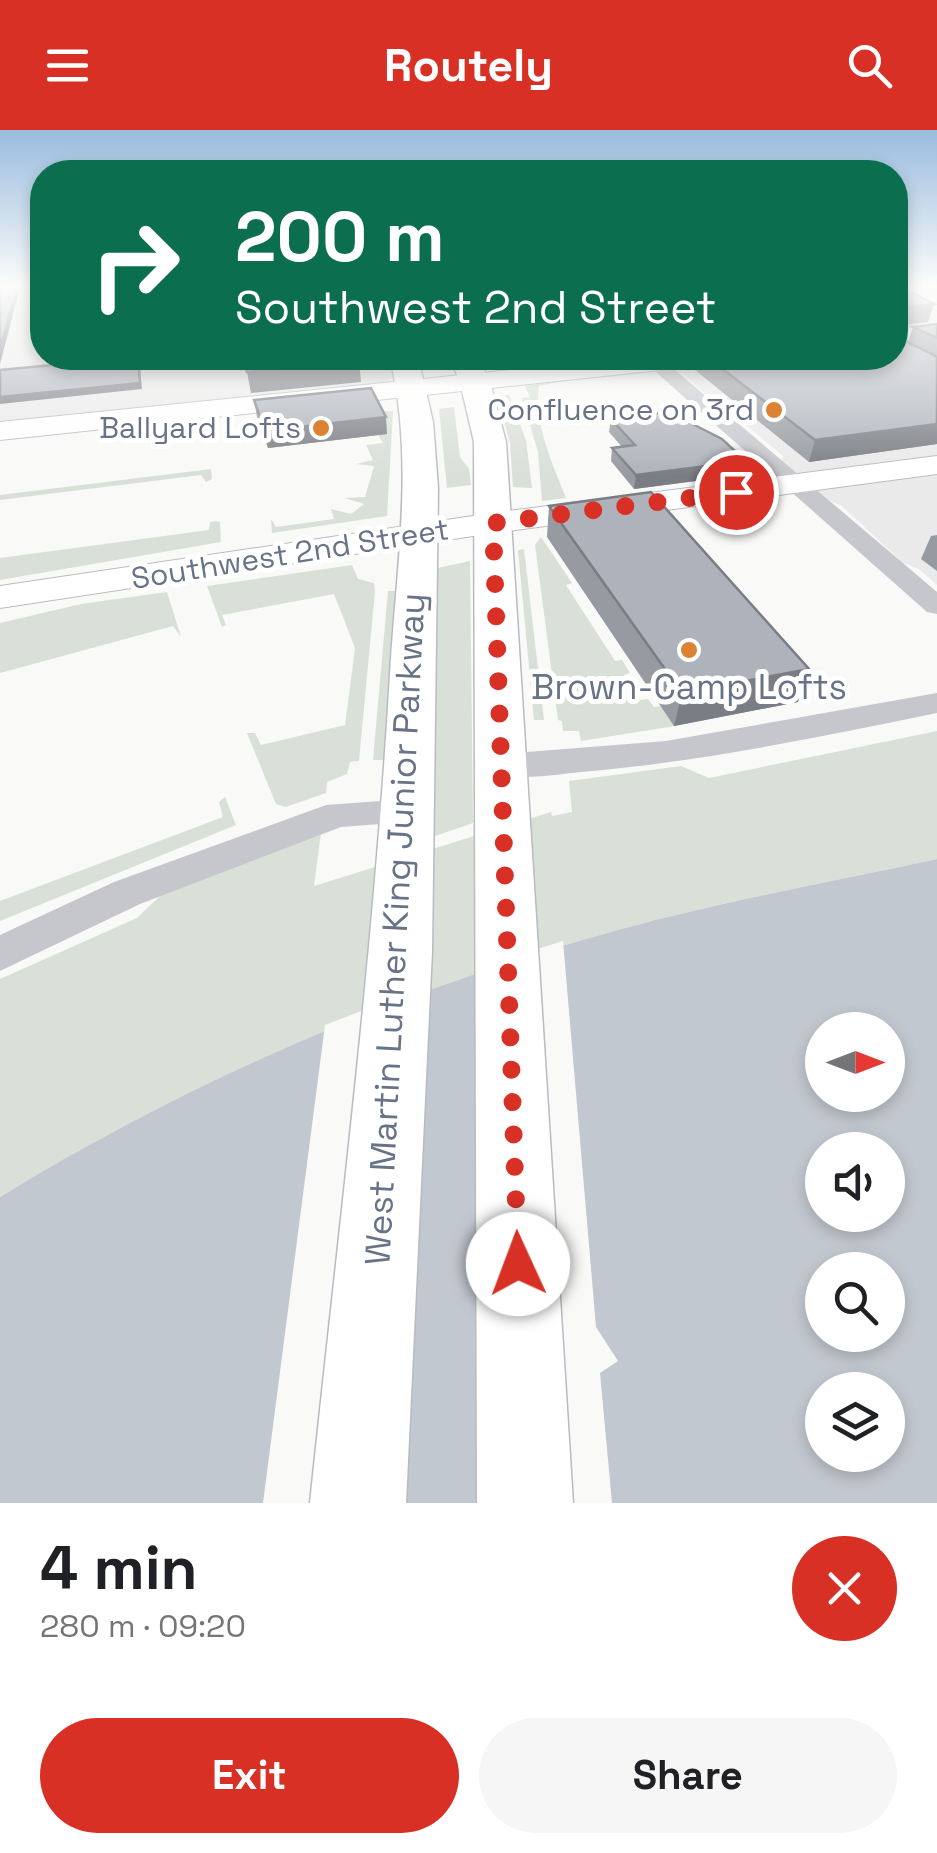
<!DOCTYPE html>
<meta charset="utf-8">
<style>
body{margin:0;font-family:"Space Grotesk",sans-serif;background:#f6f6f6;color:#202124;height:100vh;display:flex;flex-direction:column;font-size:38px;white-space:nowrap}
*{box-sizing:border-box;margin:0}
p{font-size:32px;color:#757577}
.icon{flex:none;width:55px;height:55px;fill:none;stroke:currentColor;stroke-width:2;stroke-linecap:round;stroke-linejoin:round}
.map{position:relative;height:1373px;overflow:hidden}
.drawer{display:flex;flex-direction:column;background:#fff;flex:1}
.drawer>*{flex:none}
.hud{position:absolute;left:30px;top:30px;width:878px;height:210px;border-radius:40px;box-shadow:0 5px 15px #0003;background:#0b6e4f;color:#fff;overflow:hidden}
.needle{width:65px;rotate:90deg}
.controls{position:absolute;left:805px;top:882px;display:grid;gap:20px}
.controls a{display:grid;place-items:center;width:100px;height:100px;border-radius:50%;background:#fff;box-shadow:0 5px 15px #0003;font-size:50px}
.pin{position:absolute;display:grid;place-items:center;width:85px;height:85px;color:#fff;margin:-42px;border:5px solid #fff;border-radius:50%;box-shadow:0 2px 10px #0007}
.me{position:absolute;width:110px;margin:-55px;rotate:358deg;stroke-linejoin:round;filter:drop-shadow(0 0 8px #0008)}
.turn{display:flex;align-items:center;gap:35px;height:210px;padding:0 40px;font-size:45px}
.turn .icon{width:130px;height:130px;stroke-width:2.5}
.turn b{display:block;font-size:70px;line-height:85px}
.round{display:grid;place-items:center;flex:none;width:105px;height:105px;border-radius:52px;background:#f6f6f6}
.overview{display:flex;align-items:center;justify-content:space-between;height:170px;padding:0 40px}
h1{font-size:60px;font-weight:700;line-height:75px}
.button{display:flex;gap:20px;margin-top:auto;padding:20px 40px}
.button a{flex:1;height:115px;border-radius:60px;background:#d93025;color:#fff;font-size:40px;font-weight:700;line-height:115px;text-align:center}
.button a+a{background:#f6f6f6;color:#202124}
header{display:flex;justify-content:space-between;align-items:center;height:130px;padding:0 40px;background:#d93025;color:#fff;font-size:45px;font-weight:700}
.map>svg:first-child{display:block}
</style>
<header><svg class="icon" aria-label="menu" viewBox="0 0 24 24"><path d="M4 6h16M4 12h16M4 18h16"/></svg>Routely<svg class="icon" aria-label="search" viewBox="0 0 24 24"><circle cx="10" cy="10" r="6"/><path d="M15 15l6 6"/></svg></header>
<div class="map">
<svg width="937" height="1373" viewBox="0 0 937 1373">
<rect width="100%" height="100%" fill="#f9f9f7"/>
<g fill="#eaeaea">
<polygon points="0,154 42,154 42,228 389,228 394,246 384,254 0,296"/>
<polygon points="895,154 937,154 937,455 919,439 903,433 842,376 830,371 781,332 783,326 746,295 736,293 686,246 674,240 752,228 895,228"/>
</g>
<g fill="#d9e0d8">
<path d="M568 250 539 256C534 295 552 332 566 368L542 371 538 322 522 268 530 267 525 256Z"/>
<polygon points="509,265 526,310 532,358 513,357 510,313 497,266"/>
<polygon points="454,277 460,327 469,339 471,355 447,358 439,279"/>
<polygon points="378,281 393,281 387,386 272,403 271,389 276,397 334,389 331,379 351,384 364,374 345,368 365,367 374,336 356,334 373,330 366,315 383,313 378,305"/>
<polygon points="211,339 212,349 206,352 201,345 0,370 0,365"/>
<polygon points="216,391 220,392 221,412 0,450 0,428 209,400 210,392"/>
<polygon points="541,407 572,453 566,455 615,531 622,530 630,543 624,545 640,570 648,569 654,577 661,576 675,596 581,611 579,601 563,601 562,591 558,590 535,415"/>
<polygon points="524,419 544,590 534,590 518,420"/>
<polygon points="470,431 473,693 432,707 433,439"/>
<polygon points="352,435 358,449 374,453 375,461 359,631 350,632 347,644 327,652 326,663 286,677 276,674 247,603 255,603 261,615 345,595 355,518 334,464 222,485 226,495 222,497 207,456"/>
<polygon points="388,461 396,461 387,630 373,630"/>
<polygon points="167,462 181,507 173,496 0,543 0,493 81,474"/>
<path d="M937 601V729C831 752 723 771 618 800 402 859 191 950 0 1067V849L137 788 161 765 321 703 314 756 551 682 552 686 572 682 569 651 681 636 709 648Z"/>
<polygon points="225,667 236,695 0,791 0,771 223,687 219,672"/>
</g>
<path fill="#c2c8cf" fill-rule="evenodd" d="M937 729V1373H0V1067C191 950 402 859 618 800 723 771 831 752 937 729ZM822 900H888V965H822ZM822 1020H888V1085H822ZM822 1140H888V1205H822ZM822 1260H888V1325H822Z"/>
<g fill="#f9f9f7">
<polygon points="563,811 596,1197 618,1231 600,1243 612,1373 476,1373 477,838"/>
<polygon points="426,856 406,1373 263,1373 325,895"/>
</g>
<g fill="none" stroke-linecap="round" stroke-linejoin="round">
<defs>
<g id="secondary">
<polygon points="937,195 937,209 895,213 895,199"/>
<polygon points="629,228 711,228 698,236 0,310 0,292"/>
<polygon points="937,326 937,344 493,403 0,478 0,456 493,383"/>
</g>
<g id="primary">
<path d="M390 228H418L433 292 438 358 432 821 406 1373H310C339 1097 374 821 390 544 396 439 415 332 390 228Z"/>
<polygon points="450,228 478,228 490,252 506,312 573,1373 477,1373 474,312 460,252"/>
</g>
</defs>
<use href="#secondary" stroke="#babcc2" stroke-width="2"/>
<use href="#primary" stroke="#b8bbc0" stroke-width="3"/>
<g fill="#c5c7cc" fill-rule="evenodd">
<polygon points="649,228 661,228 937,462 937,484 927,482 649,236"/>
<path d="M937 563V583C819 607 701 632 581 642 552 645 517 651 489 643L484 635 489 627 501 624 666 611Z"/>
<polygon points="407,669 419,673 424,682 419,691 341,697 140,774 0,841 0,805 114,752 326,675"/>
</g>
<use href="#secondary" fill="#fff" fill-rule="evenodd"/>
<use href="#primary" fill="#fff" fill-rule="evenodd"/>
</g>
<g fill="#969aa1">
<polygon points="895,154 928,192 898,196 898,207 908,212 913,197 937,194 937,314 809,332 695,240 697,228 895,228"/>
<polygon points="254,270 387,304 268,318 257,287"/>
<polygon points="611,289 746,331 742,345 634,359 611,331 612,318 622,317 609,302"/>
<polygon points="549,376 798,572 674,596 547,407"/>
<polygon points="937,405 937,441 921,429 931,406"/>
</g>
<g fill="#7a7d83">
<polygon points="18,154 21,154 0,234 0,219"/>
<polygon points="934,174 928,192 895,196 898,178"/>
<polygon points="139,228 142,259 0,274 0,267"/>
<polygon points="359,231 361,252 251,263 247,242"/>
<polygon points="386,287 387,304 268,318 265,301"/>
<polygon points="937,294 937,314 809,332 815,310"/>
<polygon points="746,331 742,345 634,359 636,345"/>
<polygon points="809,539 798,572 674,596 682,563"/>
</g>
<g fill="#aeb3bb" stroke="#7a7d83" stroke-width="2.5">
<polygon points="0,154 18,154 0,219"/>
<polygon points="895,154 934,174 898,178 898,207 937,227 937,294 815,310 708,228 895,228"/>
<polygon points="937,194 937,208 913,197"/>
<polygon points="126,228 138,228 140,253 0,267 0,240"/>
<polygon points="243,228 357,228 359,231 247,242"/>
<polygon points="371,258 386,287 265,301 254,270"/>
<polygon points="669,282 722,309 746,331 636,345 612,318 635,315 611,289"/>
<polygon points="651,362 809,539 682,563 549,376"/>
</g>
<linearGradient id="sky" x2="0" y2="1"><stop stop-color="#99bcde"/><stop offset="0.45" stop-color="#fcfcfb"/><stop offset="1" stop-color="#fcfcfb" stop-opacity="0"/></linearGradient>
<rect width="937" height="346" fill="url(#sky)"/>
<g fill="none" stroke-linecap="round" stroke-linejoin="round">
<polyline stroke="#d93025" stroke-width="18" stroke-dasharray="0 32.4" points="518,1134 493,393 736,362"/>
</g>
<g fill="#dd8133" stroke="#fff" stroke-width="4">
<circle cx="774" cy="280" r="10"/>
<circle cx="321" cy="298" r="10"/>
<circle cx="689" cy="520" r="10"/>
</g>
<g text-anchor="middle" stroke-width="10" stroke-linejoin="round" paint-order="stroke">
<g font-size="30" fill="#697387" stroke="#fff" text-anchor="end">
<text x="754" y="290">Confluence on 3rd</text>
<text x="301" y="308">Ballyard Lofts</text>
</g>
<g font-size="30" fill="#697387" stroke="#fff">
<text transform="translate(290 424) rotate(-9)" y="10">Southwest 2nd Street</text>
</g>
<g font-size="35" fill="#697387" stroke="#fff">
<text x="689" y="569">Brown-Camp Lofts</text>
</g>
<g font-size="35" fill="#697387" stroke="#fff">
<text transform="translate(395 799) rotate(-87)" y="12">West Martin Luther King Junior Parkway</text>
</g>
</g>
</svg>
<div class="controls">
<a><svg class="needle" viewBox="-14 -14 28 28"><path d="M0-13l5 13h-10z" fill="#e53935"/><path d="M0 13l5-13h-10z" fill="#757577"/></svg></a>
<a><svg class="icon" aria-label="sound" viewBox="0 0 24 24"><path d="M4 9h4l5-4v14l-5-4H4zM17 9q2 3 0 6"/></svg></a>
<a><svg class="icon" aria-label="search" viewBox="0 0 24 24"><circle cx="10" cy="10" r="6"/><path d="M15 15l6 6"/></svg></a>
<a><svg class="icon" aria-label="layers" viewBox="0 0 24 24"><path d="M12 4l9 5-9 5-9-5zM3 14l9 5 9-5"/></svg></a>
</div>
<div class="pin" style="left:736px;top:362px;background:#d93025"><svg class="icon" aria-label="arrive" viewBox="0 0 24 24"><path d="M6 21V4h12l-3 4 3 4H6"/></svg></div>
<svg class="me" style="left:518px;top:1134px" viewBox="-20 -20 40 40"><circle r="19" fill="#fff"/><path d="M0-13L10 11 0 6-10 11z" fill="#d93025"/></svg>
<div class="hud">
<div class="turn"><svg class="icon" aria-label="right" viewBox="0 0 24 24"><path d="M7 20v-9h11M14 6l5 5-5 5"/></svg><div><b>200 m</b>Southwest 2nd Street</div></div>
</div>
</div>
<section class="drawer">
<div class="overview"><div><h1>4 min</h1><p>280 m · 09:20</p></div><a class="round" style="background:#d93025;color:#fff"><svg class="icon" aria-label="close" viewBox="0 0 24 24"><path d="M6 6l12 12M18 6L6 18"/></svg></a></div>
<div class="button"><a>Exit</a><a>Share</a></div>
</section>
